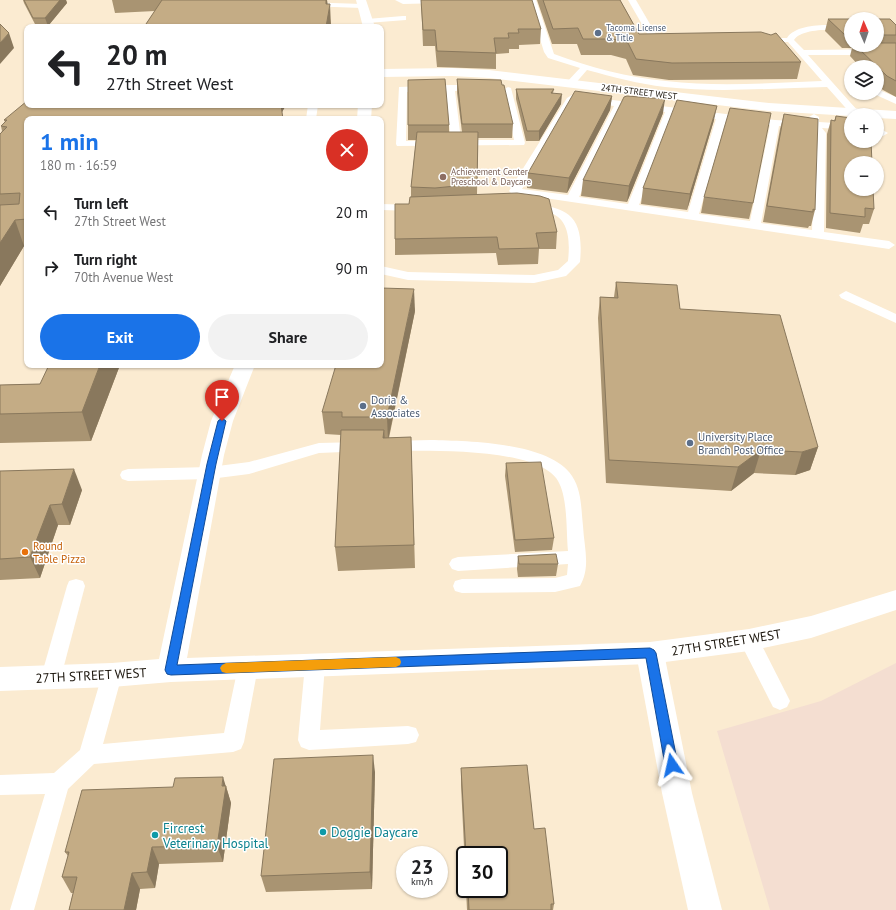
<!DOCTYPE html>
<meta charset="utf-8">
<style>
body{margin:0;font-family:"PT Sans",sans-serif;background:#f2f2f2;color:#202124;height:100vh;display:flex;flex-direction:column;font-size:15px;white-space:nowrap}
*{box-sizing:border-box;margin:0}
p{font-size:13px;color:#757577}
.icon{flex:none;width:22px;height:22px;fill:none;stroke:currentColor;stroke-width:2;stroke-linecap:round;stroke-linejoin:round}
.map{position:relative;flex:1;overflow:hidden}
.details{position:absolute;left:24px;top:116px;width:360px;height:252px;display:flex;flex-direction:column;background:#fff;border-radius:8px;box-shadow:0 1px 3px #0004}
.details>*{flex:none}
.top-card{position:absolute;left:24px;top:24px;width:360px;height:84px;border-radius:8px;box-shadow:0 1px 3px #0004;background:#fff;color:#202124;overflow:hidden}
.needle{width:26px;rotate:358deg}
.controls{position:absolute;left:844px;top:12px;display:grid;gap:8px}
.controls a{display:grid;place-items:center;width:40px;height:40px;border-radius:50%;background:#fff;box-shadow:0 1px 3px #0004;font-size:20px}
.speed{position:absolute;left:396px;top:846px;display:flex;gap:8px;font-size:20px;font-weight:700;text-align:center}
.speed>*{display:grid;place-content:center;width:52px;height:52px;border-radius:50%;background:#fff;box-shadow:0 1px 3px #0004;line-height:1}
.speed small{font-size:10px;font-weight:400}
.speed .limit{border:2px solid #111;border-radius:6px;background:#fff;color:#111}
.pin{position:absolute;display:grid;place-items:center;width:34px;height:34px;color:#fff;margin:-41px -17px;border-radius:50% 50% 50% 0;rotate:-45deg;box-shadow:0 0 4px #0007}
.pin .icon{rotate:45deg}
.me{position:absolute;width:44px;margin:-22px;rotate:349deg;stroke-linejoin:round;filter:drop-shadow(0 0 3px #0008)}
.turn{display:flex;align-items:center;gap:14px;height:84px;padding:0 16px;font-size:18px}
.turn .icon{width:52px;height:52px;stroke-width:2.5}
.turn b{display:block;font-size:28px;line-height:34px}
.round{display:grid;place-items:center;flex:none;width:42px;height:42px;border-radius:21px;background:#f2f2f2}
.headline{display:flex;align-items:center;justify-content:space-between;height:68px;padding:0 16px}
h1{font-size:24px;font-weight:700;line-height:30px;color:#1a73e8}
.action{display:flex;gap:8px;margin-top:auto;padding:8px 16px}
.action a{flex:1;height:46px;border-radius:24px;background:#1a73e8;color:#fff;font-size:16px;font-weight:700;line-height:46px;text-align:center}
.action a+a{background:#f2f2f2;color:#202124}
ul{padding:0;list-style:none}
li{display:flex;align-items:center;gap:12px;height:56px;padding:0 16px}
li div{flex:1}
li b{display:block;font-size:15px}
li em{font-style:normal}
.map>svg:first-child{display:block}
</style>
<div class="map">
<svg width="896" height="910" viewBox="0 0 896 910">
<rect width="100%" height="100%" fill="#fbebd1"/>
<polygon fill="#f4ded1" points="896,663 896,910 770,910 717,731 821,701"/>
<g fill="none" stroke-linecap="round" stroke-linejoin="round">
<g fill="#fff" fill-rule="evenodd">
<polygon points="395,0 446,0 447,1 443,3 403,4"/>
<path d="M528 0H536L554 54C589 67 629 78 666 81 718 87 770 83 822 81L788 42H761L757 40 761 38H787C797 22 835 25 851 26V30C837 30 802 27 794 40L804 50 896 49V55H808L858 111V115H852L827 87C773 88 719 93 665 87 639 84 613 77 587 70L574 85 571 86 566 83 580 68 548 58 544 52Z"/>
<polygon points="628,0 636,0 657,36 661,39 673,39 673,43 659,43 651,40"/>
<polygon points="303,2 362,4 366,6 362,8 306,6 302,4"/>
<polygon points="403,16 406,16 406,20 367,23 363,21 367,19"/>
<path d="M450 85H461L466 88 464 90 455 91 461 140H514L503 90 508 87 511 88 525 143 524 145 397 146 396 144 399 87ZM446 91 451 141H406L407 92Z"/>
<polygon points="877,89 896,97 896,104 874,94 877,93"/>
<path d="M572 95 775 120 809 122V117L814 114 819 117V122L851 124V130L822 128 826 133 824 232 889 241 895 245 889 249 511 193 509 191 567 98ZM575 101 614 106 568 195 522 189ZM623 107 665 112 628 204 579 197ZM674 113 716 119 688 212 639 205ZM726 120 770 125 750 221 699 214ZM779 126 811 128 816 133 812 230 761 223Z"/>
<polygon points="308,105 318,105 316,119 306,119"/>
<polygon points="877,127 888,133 883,136 877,134"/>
<path d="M530 203C571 208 584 218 580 262L566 276 534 283 408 280 381 274V266L408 272 534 275 558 270 568 261C570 242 570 218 548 212 541 210 533 210 526 208L524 206Z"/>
<polygon points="381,204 415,205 421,208 415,211 381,210"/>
<polygon points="846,291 896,314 896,323 841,298 839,295"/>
<path d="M431 440C467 441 550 442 572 476 582 491 581 509 583 526 584 547 591 567 580 586L555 592 462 593 455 591 453 586 455 581 462 579 555 578 567 575 568 564 458 571 452 569 449 564 452 559 458 557 568 551C566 531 568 498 558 481 539 447 427 451 391 451L385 450 383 446 385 442 391 441Z"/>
<polygon points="361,442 367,443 369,447 367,451 319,453 249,474 210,479 128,481 122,479 120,475 122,471 128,469 210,467 249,462 319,443"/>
<polygon points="76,579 83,581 85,586 61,677 58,683 51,685 44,683 41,677 67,586 69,581"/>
<polygon points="749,632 756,634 787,695 790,701 787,707 780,710 773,707 739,640 742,634"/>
<polygon points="315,657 322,659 325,665 320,730 408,726 416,728 419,735 416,742 408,744 309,750 301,747 298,740 305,665 308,659"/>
<polygon points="248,659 255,661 258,667 244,742 241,749 233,752 94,764 68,789 34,910 10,910 45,794 0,795 0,775 54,773 80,750 102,675 105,669 112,667 119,669 122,675 103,744 224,733 238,667 241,661"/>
</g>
<polygon fill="#fff" fill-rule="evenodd" points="650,642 660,645 664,653 692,793 722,910 688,910 662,793 636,653 640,645"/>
<g fill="#fff" fill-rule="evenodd">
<polygon points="356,0 366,0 375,27 363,27"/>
<polygon points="452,68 489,70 769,103 896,111 896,119 877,118 877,115 851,116 769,111 489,78 452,76 381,77 381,69"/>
<polygon points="358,105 372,105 371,119 357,119"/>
<polygon points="235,365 255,365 233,421 224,455 187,658 650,642 749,629 811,616 896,590 896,610 811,638 749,651 650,664 171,682 112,687 0,691 0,667 112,663 159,659 202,455 211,421"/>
</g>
</g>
<g fill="#a99472">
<polygon points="23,0 66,0 67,3 48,26 36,26 24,3"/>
<polygon points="112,0 327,0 331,25 331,27 144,27 155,11 115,13"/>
<polygon points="421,0 541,29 540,44 519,45 519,49 509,49 509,53 496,54 496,69 437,67 435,46 423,46"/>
<polygon points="537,0 620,0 639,34 801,62 797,79 669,80 633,75 626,59 611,55 581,55 577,44 552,44"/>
<polygon points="828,19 851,19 851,45 877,45 877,19 896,25 896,97 883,90 877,84 877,67 860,67 850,56 852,48 842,48 825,31"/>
<polygon points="457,79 513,124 512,138 478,138 477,194 557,232 556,249 539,249 538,264 498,265 496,253 395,255 395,239 409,204 411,197 411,187 416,140 408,140 408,125 449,125 449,132 462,132 457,93"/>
<polygon points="516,89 554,89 553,93 561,104 539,141 526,141 516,99"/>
<polygon points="612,96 610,110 567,193 527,188 528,173"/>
<polygon points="286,105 282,112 27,119 27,246 24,246 0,286 0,134 2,131 1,126 5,122 4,120"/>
<polygon points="663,113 627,202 581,196 583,180"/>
<polygon points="784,114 815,210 811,226 809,226 808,228 763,222 780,129"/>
<polygon points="836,116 874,209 869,224 863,224 860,233 826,228 827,134 831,120 834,121"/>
<polygon points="714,120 687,210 641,204 643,188"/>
<polygon points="704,197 753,203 749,219 701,213"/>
<polygon points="616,282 680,309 818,447 810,470 795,475 754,473 731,491 606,483 598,318 600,297 614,297"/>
<polygon points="415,311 389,438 411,437 415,568 338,571 335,547 341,435 325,434 322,412"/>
<polygon points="120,365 91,441 0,443 0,385 40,384"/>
<polygon points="506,463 554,538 552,550 515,552 505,476"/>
<polygon points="0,471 82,490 70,525 58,525 40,578 0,580"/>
<polygon points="518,556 558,564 556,576 518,577 517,569"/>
<polygon points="461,768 534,829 554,904 553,910 467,910 466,889 499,889 499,855 465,855 465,868 461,785"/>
<polygon points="375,772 372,889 266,892 261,876"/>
<polygon points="226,786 231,803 223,862 159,864 155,888 140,889 136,910 69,910 73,893 71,893 62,877 68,856 65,852"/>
</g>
<g fill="#89785d">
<polygon points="60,0 66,0 67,3 48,26 45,18"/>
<polygon points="326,0 327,0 328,16 330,4 331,27 326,27"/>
<polygon points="9,33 14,48 0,64 0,43"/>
<polygon points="562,94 561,104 539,141 539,131"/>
<polygon points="612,96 610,110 567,193 569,178"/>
<polygon points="665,99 663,113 627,202 629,186"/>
<polygon points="281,105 286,105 282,112"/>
<polygon points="717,106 714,120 687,210 690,194"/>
<polygon points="15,220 24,246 0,286 0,243"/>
<polygon points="414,289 415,311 388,440 387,417"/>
<polygon points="100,365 120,365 91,441 82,412"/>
<polygon points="384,430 386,453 383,438"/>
<polygon points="818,447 810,470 795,475 802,452"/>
<polygon points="761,450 754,473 731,491 738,467"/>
<polygon points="74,469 82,490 70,525 62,504"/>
<polygon points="50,505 58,525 40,578 30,557"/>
<polygon points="373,755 375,772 372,889 370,872"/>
<polygon points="223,777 231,803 223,862 217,846"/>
<polygon points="152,847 159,864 155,888 147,872"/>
<polygon points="132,873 140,889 136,910 124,910"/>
</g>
<g fill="#c4ac85" stroke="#89785d">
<polygon points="24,0 60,0 45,18 33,18"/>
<polygon points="162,0 326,0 326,4 330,4 326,27 144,27"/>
<polygon points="421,0 532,0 541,29 518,29 519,33 508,33 509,38 494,38 496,53 437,51 435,30 423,30"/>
<polygon points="543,0 620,0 639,34 761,32 771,35 776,33 801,62 672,63 636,59 628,43 613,39 583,39 578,28 553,29"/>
<polygon points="828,19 859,19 851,19 851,35 845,35"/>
<polygon points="877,19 890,19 896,25 896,35 877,35"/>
<polygon points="0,24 9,33 0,43"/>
<polygon points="877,43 896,43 896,81 887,76 855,45 877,45"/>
<polygon points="445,79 449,125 408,125 408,80"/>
<polygon points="457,79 501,80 502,85 504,85 513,124 462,124"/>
<polygon points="516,89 554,89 551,93 562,94 539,131 527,131"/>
<polygon points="575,91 612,96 569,178 528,173"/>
<polygon points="627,96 665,99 629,186 583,180 624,97"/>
<polygon points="677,100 717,106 690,194 643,188"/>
<polygon points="27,101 27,105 281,105 283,119 27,119 27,219 15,220 0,243 0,205 19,204 20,193 0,194 0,134 7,127 1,126 7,120 4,120"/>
<polygon points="730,108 771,113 753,203 704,197"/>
<polygon points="784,114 818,119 815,210 813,209 813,212 767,206"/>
<polygon points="836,116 851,118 851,141 871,141 872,163 851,163 851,189 873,189 874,209 865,208 865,217 830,213 831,120 835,121"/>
<polygon points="417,132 478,132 477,184 435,188 411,187"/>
<polygon points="517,193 540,196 549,199 557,232 536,233 539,248 499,249 497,237 395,239 395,204 409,204 410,197"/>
<polygon points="616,282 677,285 680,309 780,315 818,447 802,452 761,450 738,467 609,460 600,297 618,298"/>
<polygon points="381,288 414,289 387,417 342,417 342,412 322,412 336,365 381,365"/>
<polygon points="49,365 100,365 82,412 0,414 0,385 40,384"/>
<polygon points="341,430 384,430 383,438 411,437 414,545 335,547"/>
<polygon points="541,462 554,538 515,540 506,463"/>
<polygon points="74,469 62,504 50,505 30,557 0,559 0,471"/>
<polygon points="556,554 558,564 519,564 518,556"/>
<polygon points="373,755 370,872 261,876 274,759"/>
<polygon points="527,765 534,829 545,828 554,904 551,904 551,910 469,910 468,889 499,889 499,855 466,855 461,768"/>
<polygon points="223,777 222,786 226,786 217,846 152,847 147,872 132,873 124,910 69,910 77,877 62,877 69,852 65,852 82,790 173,787 175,778"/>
</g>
<polygon fill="#1a73e8" stroke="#114b97" points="222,418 226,421 216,464 177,665 650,648 654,650 656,653 678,765 676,769 672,771 667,769 665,765 646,658 171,675 167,674 165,670 207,464 218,421"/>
<polygon fill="#f59e0b" points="396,657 400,659 401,662 400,665 396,667 226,673 222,672 220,668 222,665 226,663"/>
<g fill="#5c6f8a" stroke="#fff" stroke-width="1.5">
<circle cx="598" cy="33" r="4"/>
<circle cx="363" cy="406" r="4"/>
<circle cx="690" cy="443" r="4"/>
</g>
<circle fill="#8d6e63" stroke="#fff" stroke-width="1.5" cx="443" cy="177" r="4"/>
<circle fill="#e8710a" stroke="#fff" stroke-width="1.5" cx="25" cy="552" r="4"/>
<g fill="#0f9aa8" stroke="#fff" stroke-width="1.5">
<circle cx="323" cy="832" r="4"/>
<circle cx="155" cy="835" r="4"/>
</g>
<g text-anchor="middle" stroke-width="3" stroke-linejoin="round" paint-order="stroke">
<g font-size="9" fill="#4e5e75" stroke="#fff" text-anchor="start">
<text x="606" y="31">Tacoma License<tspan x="606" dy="10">&amp; Title</tspan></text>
</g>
<g font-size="9" fill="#19130a" stroke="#fff">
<text transform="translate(639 92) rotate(7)" y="3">24TH STREET WEST</text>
</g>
<g font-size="9" fill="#785e54" stroke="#fff" text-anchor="start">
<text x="451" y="175">Achievement Center<tspan x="451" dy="10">Preschool &amp; Daycare</tspan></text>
</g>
<g font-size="11" fill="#4e5e75" stroke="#fff" text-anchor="start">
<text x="371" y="404">Doria &amp;<tspan x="371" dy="13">Associates</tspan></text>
<text x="698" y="441">University Place<tspan x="698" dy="13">Branch Post Office</tspan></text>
</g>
<g font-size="11" fill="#c56008" stroke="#fff" text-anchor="start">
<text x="33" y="550">Round<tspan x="33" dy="13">Table Pizza</tspan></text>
</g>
<g font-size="13" fill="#19130a" stroke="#fff">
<text transform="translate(726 642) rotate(-9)" y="5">27TH STREET WEST</text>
<text transform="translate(91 675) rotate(-3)" y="5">27TH STREET WEST</text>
</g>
<g font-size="13" fill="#0d838f" stroke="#fff" text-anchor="start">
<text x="163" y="833">Fircrest<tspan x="163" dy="15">Veterinary Hospital</tspan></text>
<text x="331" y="837">Doggie Daycare</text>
</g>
</g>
</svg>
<div class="controls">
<a><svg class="needle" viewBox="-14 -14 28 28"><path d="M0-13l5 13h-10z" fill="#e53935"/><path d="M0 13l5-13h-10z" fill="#757577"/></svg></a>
<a><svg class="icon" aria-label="layers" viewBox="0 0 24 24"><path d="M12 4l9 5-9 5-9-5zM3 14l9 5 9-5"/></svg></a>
<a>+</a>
<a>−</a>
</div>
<div class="speed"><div>23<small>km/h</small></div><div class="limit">30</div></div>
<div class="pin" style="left:222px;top:421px;background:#d93025"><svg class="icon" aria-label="arrive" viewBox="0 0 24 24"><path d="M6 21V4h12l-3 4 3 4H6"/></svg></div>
<svg class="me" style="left:672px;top:765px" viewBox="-20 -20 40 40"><path d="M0-17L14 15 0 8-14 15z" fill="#1a73e8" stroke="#fff" stroke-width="4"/></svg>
<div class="top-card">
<div class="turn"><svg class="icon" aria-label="left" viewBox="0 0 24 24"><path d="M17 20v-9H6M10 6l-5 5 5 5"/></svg><div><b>20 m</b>27th Street West</div></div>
</div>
<section class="details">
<div class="headline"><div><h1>1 min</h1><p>180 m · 16:59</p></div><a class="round" style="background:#d93025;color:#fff"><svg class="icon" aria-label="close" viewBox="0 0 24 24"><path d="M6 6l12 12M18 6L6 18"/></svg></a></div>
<ul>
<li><svg class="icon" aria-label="left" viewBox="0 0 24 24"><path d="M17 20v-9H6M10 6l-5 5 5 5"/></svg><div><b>Turn left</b><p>27th Street West</p></div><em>20 m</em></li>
<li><svg class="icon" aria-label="right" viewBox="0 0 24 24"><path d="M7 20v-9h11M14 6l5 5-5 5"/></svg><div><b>Turn right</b><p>70th Avenue West</p></div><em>90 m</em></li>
</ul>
<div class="action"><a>Exit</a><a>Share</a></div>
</section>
</div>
